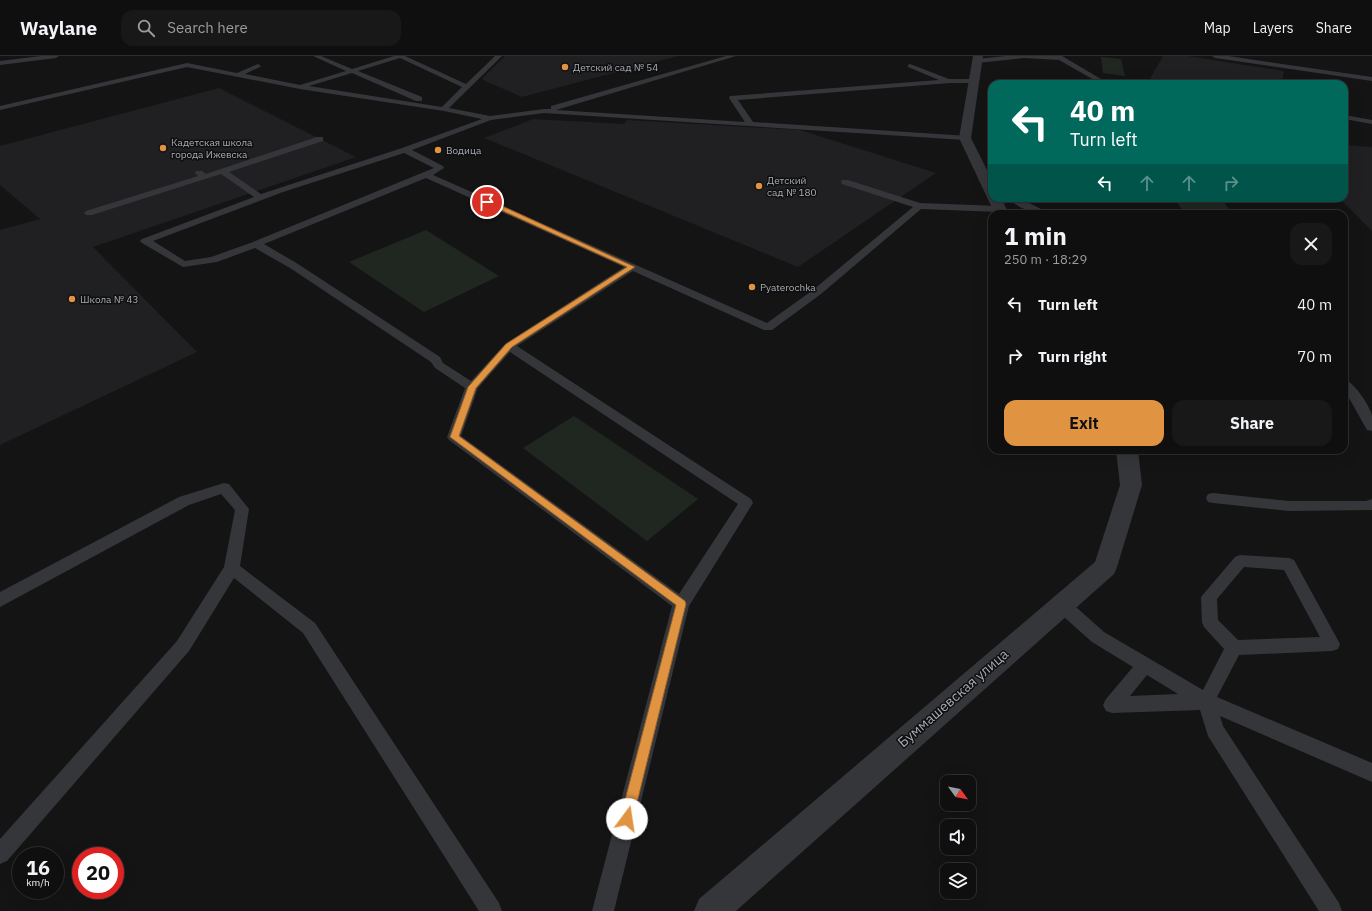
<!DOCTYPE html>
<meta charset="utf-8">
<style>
body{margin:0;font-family:"IBM Plex Sans",sans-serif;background:#181819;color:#f1f3f6;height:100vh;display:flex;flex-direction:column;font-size:15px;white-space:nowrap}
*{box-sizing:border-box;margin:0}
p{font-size:13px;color:#9b9c9f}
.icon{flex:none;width:22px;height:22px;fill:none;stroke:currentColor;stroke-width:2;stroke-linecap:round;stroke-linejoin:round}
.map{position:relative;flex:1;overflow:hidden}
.details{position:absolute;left:988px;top:154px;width:360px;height:244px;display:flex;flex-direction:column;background:#0f0f10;border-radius:12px;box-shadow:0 4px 16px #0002,0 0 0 1px #2f2f30}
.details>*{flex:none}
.banner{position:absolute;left:988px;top:24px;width:360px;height:122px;border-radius:12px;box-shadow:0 4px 16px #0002,0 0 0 1px #2f2f30;background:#00695c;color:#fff;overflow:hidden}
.needle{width:26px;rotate:123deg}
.tools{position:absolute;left:940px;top:719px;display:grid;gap:8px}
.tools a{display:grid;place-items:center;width:36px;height:36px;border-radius:8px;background:#0f0f10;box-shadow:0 4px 16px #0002,0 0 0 1px #2f2f30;font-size:20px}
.speed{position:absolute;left:12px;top:791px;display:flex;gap:8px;font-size:20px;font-weight:700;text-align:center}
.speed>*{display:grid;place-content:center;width:52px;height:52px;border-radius:50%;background:#0f0f10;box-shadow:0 4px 16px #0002,0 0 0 1px #2f2f30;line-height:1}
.speed small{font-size:10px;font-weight:400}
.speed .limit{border:6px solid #d22;background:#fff;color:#111}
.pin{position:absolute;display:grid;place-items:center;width:34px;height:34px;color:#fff;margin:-17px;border:2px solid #fff;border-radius:50%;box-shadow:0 1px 4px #0007}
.me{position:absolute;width:44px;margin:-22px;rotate:14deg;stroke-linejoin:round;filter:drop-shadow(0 0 3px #0008)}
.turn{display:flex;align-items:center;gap:14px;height:84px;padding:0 16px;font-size:18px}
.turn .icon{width:52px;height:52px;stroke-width:2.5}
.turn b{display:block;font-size:28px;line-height:34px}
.lanes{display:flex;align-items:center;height:38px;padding:0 16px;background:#0003;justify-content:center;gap:20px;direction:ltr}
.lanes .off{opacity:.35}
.round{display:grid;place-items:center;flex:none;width:42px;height:42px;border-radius:12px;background:#181819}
.head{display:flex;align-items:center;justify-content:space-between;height:68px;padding:0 16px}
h1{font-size:24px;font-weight:800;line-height:30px}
.primary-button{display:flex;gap:8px;margin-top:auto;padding:8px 16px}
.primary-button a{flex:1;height:46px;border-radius:12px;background:#e09341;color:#111;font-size:16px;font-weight:800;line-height:46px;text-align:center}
.primary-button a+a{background:#181819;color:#f1f3f6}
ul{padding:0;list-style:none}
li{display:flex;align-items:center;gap:12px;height:52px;padding:0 16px}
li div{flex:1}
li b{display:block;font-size:15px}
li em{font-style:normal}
header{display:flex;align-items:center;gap:24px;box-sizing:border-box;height:56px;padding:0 20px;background:#0f0f10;border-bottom:1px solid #2f2f30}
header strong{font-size:19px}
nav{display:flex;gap:22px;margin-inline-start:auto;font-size:14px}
.search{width:280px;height:36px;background:#181819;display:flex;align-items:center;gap:10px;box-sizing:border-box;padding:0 14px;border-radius:12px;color:#9b9c9f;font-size:15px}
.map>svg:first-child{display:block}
</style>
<header>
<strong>Waylane</strong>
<div class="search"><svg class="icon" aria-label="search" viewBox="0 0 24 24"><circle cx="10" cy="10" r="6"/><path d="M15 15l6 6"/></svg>Search here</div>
<nav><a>Map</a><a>Layers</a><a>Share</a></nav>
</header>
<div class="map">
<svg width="1372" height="855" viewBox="0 0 1372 855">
<rect width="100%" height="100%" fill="#141415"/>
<g fill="#202022">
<polygon points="505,0 678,0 522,41 483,24 483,22"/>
<polygon points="1163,0 1188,0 1284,15 1282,28 1147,28"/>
<polygon points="219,32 356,101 93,191 197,296 0,389 0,174 40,163 0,129 0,90"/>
<polygon points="533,63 624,68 627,64 800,74 936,117 798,211 484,82"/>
<polygon points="1344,89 1372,91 1372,175 1339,142 1344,142"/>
</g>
<g fill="#202720">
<polygon points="1101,1 1121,3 1125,20 1103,17"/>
<polygon points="1174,142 1222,144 1233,158 1185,158"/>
<polygon points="426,174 499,220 424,256 349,206"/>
<polygon points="574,360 698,443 647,485 523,392"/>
</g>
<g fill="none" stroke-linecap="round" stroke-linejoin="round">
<g fill="#35363a" fill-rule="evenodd">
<polygon points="41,0 59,0 56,2 0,9 0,5"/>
<path d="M313 0H321L352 13 394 0H405L466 28 495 0H502L449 52 490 60 544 53H551V50L726 0H736L556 54 745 66 729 42 730 40 939 24 908 11V9L910 8 949 23H974L977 25 974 27H950L738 44 753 66 968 80V84H965L544 57 491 64 412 94 443 110 444 112 433 119 767 267 813 234 913 151 842 128 841 126 842 124H848L920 147 999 150 1004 153 999 156 921 153 821 238 772 274H764L633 215 517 290 751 443 753 447 689 550 614 855H592L672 550 449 384 447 381 465 332 435 312 431 306 290 212 255 192 217 206 183 211 142 187 140 185 142 183 254 141 221 118 92 159H86L84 157 86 155 198 120 195 117 196 115H202L206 118 317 81H323V85L229 116 261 138 402 92 482 63 444 55 300 33 187 11 0 54V50L187 7 237 17 258 8 261 10 260 11 245 18 300 29 346 15ZM400 2 462 31 442 51 309 30 352 17 416 45H422V41L358 15ZM404 97 434 112 253 186 211 201 185 205 153 185 283 136ZM426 122 624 211 505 288 471 325 443 307 440 301 298 208 264 188ZM510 296 738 448 679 538 461 380 478 332Z"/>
<polygon points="1006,0 1062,0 1101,23 1103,28 1097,28 1096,25 1059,4 1024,2 977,7 974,5 977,3"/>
<polygon points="1212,0 1228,0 1372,21 1372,25 1215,2"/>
<polygon points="1344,59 1372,64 1372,68 1344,63"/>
<polygon points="992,115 992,121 981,122 977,119 981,116"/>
<path d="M1008 142H1019L1051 158C1036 158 1018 153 1008 142Z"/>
<path d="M1344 323C1354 326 1370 350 1372 360 1372 364 1372 371 1372 375L1367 374 1344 333Z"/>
<polygon points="224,427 229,428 249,453 240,510 315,567 499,847 502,855 479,855 303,577 234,522 189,595 7,805 0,808 0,783 177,585 224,511 235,454 221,438 189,449 0,551 0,536 179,441"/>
<polygon points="1213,437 1289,445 1366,445 1372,443 1372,454 1289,455 1213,447 1208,446 1206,442 1208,438"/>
<path d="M1240 499 1289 502 1294 504 1340 588 1338 593 1332 595 1239 599 1217 641 1372 707V726L1220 660 1223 670 1339 847 1342 855H1319L1208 680 1200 654 1112 657 1106 655 1103 649 1106 643 1133 611 1092 586 1055 553 1053 548 1055 543 1061 541 1067 543 1104 576 1203 634 1224 593 1204 571 1202 566 1201 541 1235 501ZM1244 511 1284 514 1320 581 1238 584 1218 564 1217 543ZM1147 619 1178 638 1130 640Z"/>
</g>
<g fill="#35363a" fill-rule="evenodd">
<polygon points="973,0 983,0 971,82 992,124 992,142 1001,142 1009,158 995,158 959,82"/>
<polygon points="1116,394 1138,394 1142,429 1117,511 1114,518 736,855 694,855 699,843 1095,506 1120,429"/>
</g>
</g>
<polygon fill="#e09341" stroke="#92602a" points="485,144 489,144 635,211 512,291 476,332 459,380 685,545 686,548 633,763 631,768 627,770 622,768 620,763 676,549 450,381 468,331 506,288 627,211 485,147"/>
<g fill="#e09341" stroke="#0f0f10" stroke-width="1.5">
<circle cx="565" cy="11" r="4"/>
<circle cx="163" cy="92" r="4"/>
<circle cx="438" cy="94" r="4"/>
<circle cx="759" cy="130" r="4"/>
<circle cx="752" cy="231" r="4"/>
<circle cx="72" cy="243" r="4"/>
</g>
<g text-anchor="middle" stroke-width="3" stroke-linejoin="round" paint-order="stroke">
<g font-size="10" fill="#a7adb4" stroke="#0f0f10" text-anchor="start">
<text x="573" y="15">Детский сад № 54</text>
<text x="171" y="90">Кадетская школа<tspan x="171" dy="12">города Ижевска</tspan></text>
<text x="446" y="98">Водица</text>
<text x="767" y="128">Детский<tspan x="767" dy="12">сад № 180</tspan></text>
<text x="760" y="235">Pyaterochka</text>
<text x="80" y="247">Школа № 43</text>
</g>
<g font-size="14" fill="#a7adb4" stroke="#0f0f10">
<text transform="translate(953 642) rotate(-41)" y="5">Буммашевская улица</text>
</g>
</g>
</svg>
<div class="tools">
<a><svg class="needle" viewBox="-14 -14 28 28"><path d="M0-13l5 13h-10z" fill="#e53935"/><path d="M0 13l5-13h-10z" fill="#9b9c9f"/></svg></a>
<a><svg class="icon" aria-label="sound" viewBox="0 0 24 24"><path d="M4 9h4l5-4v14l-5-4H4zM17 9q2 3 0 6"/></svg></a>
<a><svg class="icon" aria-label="layers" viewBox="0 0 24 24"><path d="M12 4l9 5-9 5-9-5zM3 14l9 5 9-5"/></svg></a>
</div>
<div class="speed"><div>16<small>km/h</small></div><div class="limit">20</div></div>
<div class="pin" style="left:487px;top:146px;background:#d93025"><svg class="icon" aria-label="arrive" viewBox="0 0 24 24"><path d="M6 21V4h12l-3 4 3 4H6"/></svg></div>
<svg class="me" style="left:627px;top:763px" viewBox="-20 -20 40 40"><circle r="19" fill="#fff"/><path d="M0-13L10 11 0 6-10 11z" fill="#e09341"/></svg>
<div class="banner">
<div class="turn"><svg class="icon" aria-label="left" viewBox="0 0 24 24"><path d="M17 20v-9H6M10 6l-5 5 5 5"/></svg><div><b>40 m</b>Turn left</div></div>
<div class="lanes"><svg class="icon" aria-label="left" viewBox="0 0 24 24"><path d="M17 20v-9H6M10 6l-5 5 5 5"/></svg><svg class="icon off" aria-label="ahead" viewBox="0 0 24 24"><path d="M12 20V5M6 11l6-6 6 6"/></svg><svg class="icon off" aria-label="ahead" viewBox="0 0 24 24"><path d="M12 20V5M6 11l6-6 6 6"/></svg><svg class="icon off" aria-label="right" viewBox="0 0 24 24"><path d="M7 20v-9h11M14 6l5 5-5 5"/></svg></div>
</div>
<section class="details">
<div class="head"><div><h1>1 min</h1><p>250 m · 18:29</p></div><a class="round"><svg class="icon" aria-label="close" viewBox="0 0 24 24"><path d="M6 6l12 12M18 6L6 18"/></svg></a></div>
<ul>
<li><svg class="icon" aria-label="left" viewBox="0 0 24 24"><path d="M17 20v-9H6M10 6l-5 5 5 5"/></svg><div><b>Turn left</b></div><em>40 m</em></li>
<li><svg class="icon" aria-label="right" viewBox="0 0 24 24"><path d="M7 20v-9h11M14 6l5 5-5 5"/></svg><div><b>Turn right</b></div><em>70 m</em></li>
</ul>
<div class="primary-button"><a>Exit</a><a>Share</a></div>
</section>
</div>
